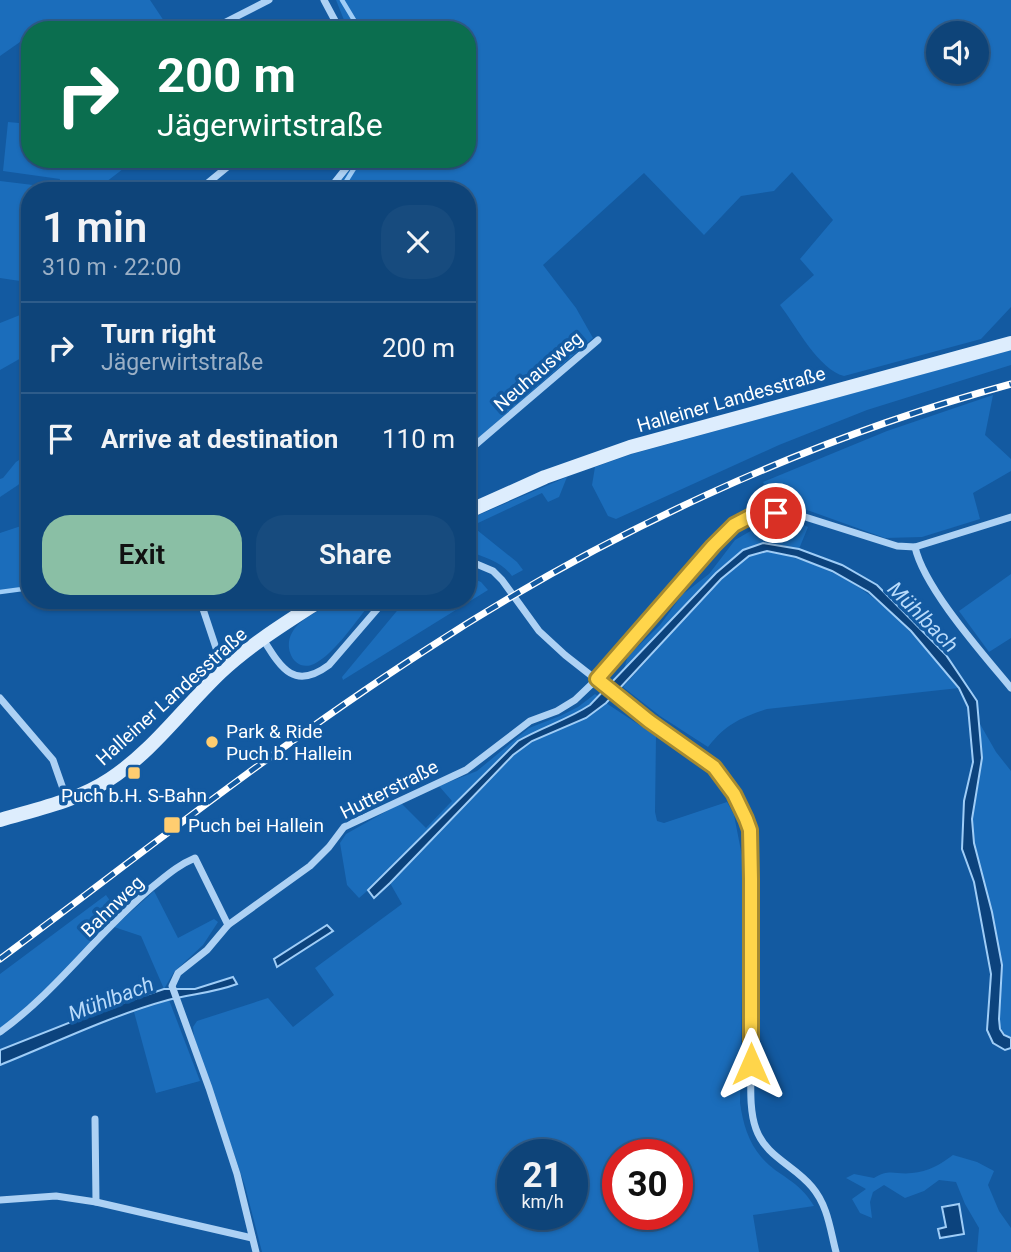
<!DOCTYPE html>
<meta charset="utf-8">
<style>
body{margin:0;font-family:Roboto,sans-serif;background:#174b7e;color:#f1f3f6;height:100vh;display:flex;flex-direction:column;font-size:26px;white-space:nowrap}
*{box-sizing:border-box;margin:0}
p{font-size:23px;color:#9bb0c6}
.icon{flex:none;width:38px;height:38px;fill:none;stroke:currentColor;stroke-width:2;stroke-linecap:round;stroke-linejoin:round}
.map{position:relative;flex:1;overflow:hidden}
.side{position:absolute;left:21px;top:182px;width:455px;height:427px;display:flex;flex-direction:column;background:#0e4479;border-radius:28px;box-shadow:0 2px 5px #0004,0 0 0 2px #2e5c8a}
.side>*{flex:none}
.guide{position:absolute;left:21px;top:21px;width:455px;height:147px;border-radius:28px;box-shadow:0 2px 5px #0004,0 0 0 2px #2e5c8a;background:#0b6e4f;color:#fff;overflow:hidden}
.buttons{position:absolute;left:926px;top:21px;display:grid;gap:14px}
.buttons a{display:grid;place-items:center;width:63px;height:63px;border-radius:50%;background:#0e4479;box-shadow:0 2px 5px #0004,0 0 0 2px #2e5c8a;font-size:35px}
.speed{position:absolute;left:497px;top:1139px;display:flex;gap:14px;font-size:35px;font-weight:700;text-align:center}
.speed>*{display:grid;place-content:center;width:91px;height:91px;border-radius:50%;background:#0e4479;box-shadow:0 2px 5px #0004,0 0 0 2px #2e5c8a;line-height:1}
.speed small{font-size:18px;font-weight:400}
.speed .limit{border:10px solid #d22;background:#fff;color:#111}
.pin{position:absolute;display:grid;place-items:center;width:60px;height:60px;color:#fff;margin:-30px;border:4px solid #fff;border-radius:50%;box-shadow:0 2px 7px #0007}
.me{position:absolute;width:77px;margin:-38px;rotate:0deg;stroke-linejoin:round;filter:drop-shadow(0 0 5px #0008)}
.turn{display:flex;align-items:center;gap:24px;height:147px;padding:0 21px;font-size:32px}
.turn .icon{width:91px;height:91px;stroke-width:2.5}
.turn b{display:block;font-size:49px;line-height:60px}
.round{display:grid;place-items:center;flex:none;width:74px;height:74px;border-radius:28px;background:#174b7e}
.overview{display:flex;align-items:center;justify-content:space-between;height:119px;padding:0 21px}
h1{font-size:42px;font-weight:600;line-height:52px}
.action{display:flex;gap:14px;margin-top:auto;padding:14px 21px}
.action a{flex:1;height:80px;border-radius:28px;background:#8abfa5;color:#111;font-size:28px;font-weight:600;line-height:80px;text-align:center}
.action a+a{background:#174b7e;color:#f1f3f6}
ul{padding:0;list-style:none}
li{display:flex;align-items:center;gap:21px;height:91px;padding:0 21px;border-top:2px solid #2e5c8a}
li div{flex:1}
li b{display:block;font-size:26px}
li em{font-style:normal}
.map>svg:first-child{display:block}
</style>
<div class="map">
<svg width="1011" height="1252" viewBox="0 0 1011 1252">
<rect width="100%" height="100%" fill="#135aa1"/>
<g fill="#1b6dbb" fill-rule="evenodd">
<polygon points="0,0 150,0 170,30 49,30 54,25 48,21 36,30 30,30 30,35 0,56"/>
<path d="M336 0H1011V307L981 339 844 376C819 370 796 326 780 305L814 275 800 259 833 220 792 172 774 191 741 196 704 235 644 173 543 265 576 308 593 338 467 448V191H334L357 159H467V30H348ZM938 33H976V72H938Z"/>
<polygon points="8,122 30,124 30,159 136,159 106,182 108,191 30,191 30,280 20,281 0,278 0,181 58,188 60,179 3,171"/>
<polygon points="30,311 30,353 0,370 0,323"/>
<polygon points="1011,350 1011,365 867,410 779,445 616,519 608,516 592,485 595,467 632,454"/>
<polygon points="993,395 985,435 1011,459 1011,471 973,493 980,519 922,537 885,538 796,506 774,504 763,482 887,431"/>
<polygon points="30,453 30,473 18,485 0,497 0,479 3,478 16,462"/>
<path d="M567 477 559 497 548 502 542 493 478 523 477 530 517 562 523 570 512 576C501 561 484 557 467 551V520Z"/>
<polygon points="768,521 795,521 808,527 799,549 781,545 743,550 716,573 623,672 628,656 660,625 682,595 709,574 735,540"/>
<polygon points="30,523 30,590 0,594 0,533"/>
<path d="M767 551C864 572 898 616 959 688L767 709C740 718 726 724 708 747L660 716 623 687 721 579 749 556Z"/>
<polygon points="1011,574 1011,638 989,652 959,611"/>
<polygon points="467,576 481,582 488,590 343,680 342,677 406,600 467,600"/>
<path d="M337 600H373C358 618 335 654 314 664 294 673 282 647 293 631 301 618 323 609 337 600Z"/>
<path d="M595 694 599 697C575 718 545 725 518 741L388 873 359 898 347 885 340 843 346 834 401 803 426 828 452 801 439 786 477 771 529 728 560 716 578 707Z"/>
<path d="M606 703 656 736 655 812 657 821 664 823 727 802 734 815 744 866 740 1103C743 1123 748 1142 762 1158 780 1178 798 1179 814 1206L753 1215 759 1252H262L245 1186 194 1037 193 1027 197 1021 268 998 293 1027 334 995 315 968 402 904 390 883 513 755 532 741 586 718ZM513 1155H572V1214H513ZM618 1155H677V1214H618Z"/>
<path d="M980 724 996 752 1011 771V1038C988 1030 1003 982 1001 963 997 916 972 867 973 821 973 804 979 789 980 773 982 757 980 740 980 724Z"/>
<polygon points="154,891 178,938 214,919 218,922 203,945 174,972 164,989 141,936 114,927"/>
<path d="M106 895 113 905 123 902C92 952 45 992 0 1029V974Z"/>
<polygon points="169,1000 200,1081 156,1093 134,1012"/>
<path d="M953 1155 977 1162 994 1171 988 1185 999 1211 1011 1228V1252H977L979 1228 965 1204 956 1182 939 1180 924 1191 905 1198 884 1185 873 1192 870 1202 872 1218 860 1213 852 1199 866 1189 846 1178 854 1174 874 1178C890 1168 895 1175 912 1173 928 1172 941 1164 953 1155Z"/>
</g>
<g fill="#0c437d" stroke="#9fcdf7" stroke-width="2">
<path d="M763 543 799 549 842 565 877 585 946 655 977 701 982 758 972 819 974 843 992 912 1002 965 999 1019 1000 1029 1004 1035 1011 1038V1048L1005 1050 993 1043 987 1030 991 974 974 882 962 849 964 801 973 762 968 707 959 688 911 631 869 592 832 571 796 557 767 551 749 556 721 579 606 703 586 718 532 741 513 755 390 883 374 898 368 890 518 741C542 727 567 720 590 705L716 573 743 550Z"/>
<polygon points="327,925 333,931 277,967 274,959"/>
<path d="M233 977 237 984C213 993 191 994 168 1000 110 1016 55 1043 0 1065V1050L104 1009 164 989H195Z"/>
<polygon points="959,1204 964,1234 940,1238 938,1229 946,1227 942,1207"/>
</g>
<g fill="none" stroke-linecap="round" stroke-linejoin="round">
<g stroke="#9fcdf7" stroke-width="4.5">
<polyline points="342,0 360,30"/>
<polyline points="340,191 360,159"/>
<polyline points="0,592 30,588"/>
</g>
<g stroke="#add1f4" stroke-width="7">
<polyline points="324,0 340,30"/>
<polyline points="210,30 269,0"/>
<polyline points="198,191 237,159"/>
<polyline points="328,191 347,167 350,159"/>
<polyline points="467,452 598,340"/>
<path d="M915 547C924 588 983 654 1011 688"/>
<path d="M467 560 493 571 502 580 539 631 565 655 649 721 702 757 724 778 734 794 749 830 751 1064C751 1085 749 1110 756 1129 766 1157 794 1165 812 1187 828 1206 830 1229 836 1252"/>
<polyline points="200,600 223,669"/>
<path d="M263 639C281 668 294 691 329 665L385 600"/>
<polyline points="0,698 53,760 67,800"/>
<path d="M0 1032C57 991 97 933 151 888 165 877 178 865 195 858L228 925"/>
<polyline points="95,1119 96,1202"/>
<polyline points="0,1200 56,1196 96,1202 252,1238"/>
<polyline points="256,1252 237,1174 209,1088 172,986 178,973 207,950 228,925 310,866 329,847 344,827 466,770 530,721 557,711 575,700 597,679 713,546 734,525 755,514 776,512 802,516 897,546 915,547 1011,517"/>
</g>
<g stroke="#ddedfd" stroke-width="14">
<polyline points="467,512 545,477 630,447 1011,343"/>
<path d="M0 820C37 809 77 801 110 779 153 751 184 707 221 672 251 644 287 622 321 600"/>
</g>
<defs>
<path id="rail" d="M0 959C140 855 277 746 424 651 603 534 804 440 1011 384"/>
</defs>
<use href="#rail" stroke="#fff" stroke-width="7"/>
<use href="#rail" stroke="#135aa1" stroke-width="4.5" stroke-dasharray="13" stroke-linecap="butt"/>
</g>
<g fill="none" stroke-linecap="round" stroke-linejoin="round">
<defs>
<polyline id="route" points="751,1064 751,879 750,830 746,819 734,794 714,767 649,721 597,679 713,546 734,525 755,514 776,513"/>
</defs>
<use href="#route" stroke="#a68a30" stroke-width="18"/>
<use href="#route" stroke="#ffd54a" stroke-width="12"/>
</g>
<g fill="#ffcd70" stroke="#135aa1" stroke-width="2.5">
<circle cx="212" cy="742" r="7"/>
<rect x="127" y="766" width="14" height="14" rx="3.5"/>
<rect x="163" y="816" width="18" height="18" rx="3.5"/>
</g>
<g text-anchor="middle" stroke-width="7" stroke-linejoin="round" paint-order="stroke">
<g font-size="19" fill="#fff" stroke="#135aa1">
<text transform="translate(538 371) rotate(-41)" y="7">Neuhausweg</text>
<text transform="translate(731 399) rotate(-16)" y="7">Halleiner Landesstraße</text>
<text transform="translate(171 696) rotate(-42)" y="7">Halleiner Landesstraße</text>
<text transform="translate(389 789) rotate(-27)" y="7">Hutterstraße</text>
<text transform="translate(112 906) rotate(-44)" y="7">Bahnweg</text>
</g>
<g font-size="19" fill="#fff" stroke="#135aa1" text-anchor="start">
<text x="226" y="738">Park &amp; Ride<tspan x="226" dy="22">Puch b. Hallein</tspan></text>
<text x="134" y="802" text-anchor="middle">Puch b.H. S-Bahn</text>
<text x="188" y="832">Puch bei Hallein</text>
</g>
<g font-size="21" font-style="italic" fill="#b9dbfb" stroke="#135aa1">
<text transform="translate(923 617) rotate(45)" y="7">Mühlbach</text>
<text transform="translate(111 999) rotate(-21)" y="7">Mühlbach</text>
</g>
</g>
</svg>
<div class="buttons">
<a><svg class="icon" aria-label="sound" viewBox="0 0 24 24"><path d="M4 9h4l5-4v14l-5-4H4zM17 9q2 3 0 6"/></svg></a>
</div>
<div class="speed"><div>21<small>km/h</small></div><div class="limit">30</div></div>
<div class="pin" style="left:776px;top:513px;background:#d93025"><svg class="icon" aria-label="arrive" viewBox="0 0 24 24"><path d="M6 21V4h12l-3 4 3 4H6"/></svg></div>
<svg class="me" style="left:751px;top:1064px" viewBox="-20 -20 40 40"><path d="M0-17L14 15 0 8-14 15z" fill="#ffd54a" stroke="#fff" stroke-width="4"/></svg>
<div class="guide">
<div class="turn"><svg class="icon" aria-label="right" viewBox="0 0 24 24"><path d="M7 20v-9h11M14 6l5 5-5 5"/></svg><div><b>200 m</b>Jägerwirtstraße</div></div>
</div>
<section class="side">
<div class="overview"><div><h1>1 min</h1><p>310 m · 22:00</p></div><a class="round"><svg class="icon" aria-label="close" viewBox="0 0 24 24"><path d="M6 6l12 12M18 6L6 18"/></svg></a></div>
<ul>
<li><svg class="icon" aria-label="right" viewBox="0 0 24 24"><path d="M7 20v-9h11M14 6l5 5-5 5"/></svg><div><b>Turn right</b><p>Jägerwirtstraße</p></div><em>200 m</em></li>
<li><svg class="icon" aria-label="arrive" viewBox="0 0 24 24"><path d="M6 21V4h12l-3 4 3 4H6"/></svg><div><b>Arrive at destination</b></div><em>110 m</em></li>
</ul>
<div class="action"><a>Exit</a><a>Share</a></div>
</section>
</div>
